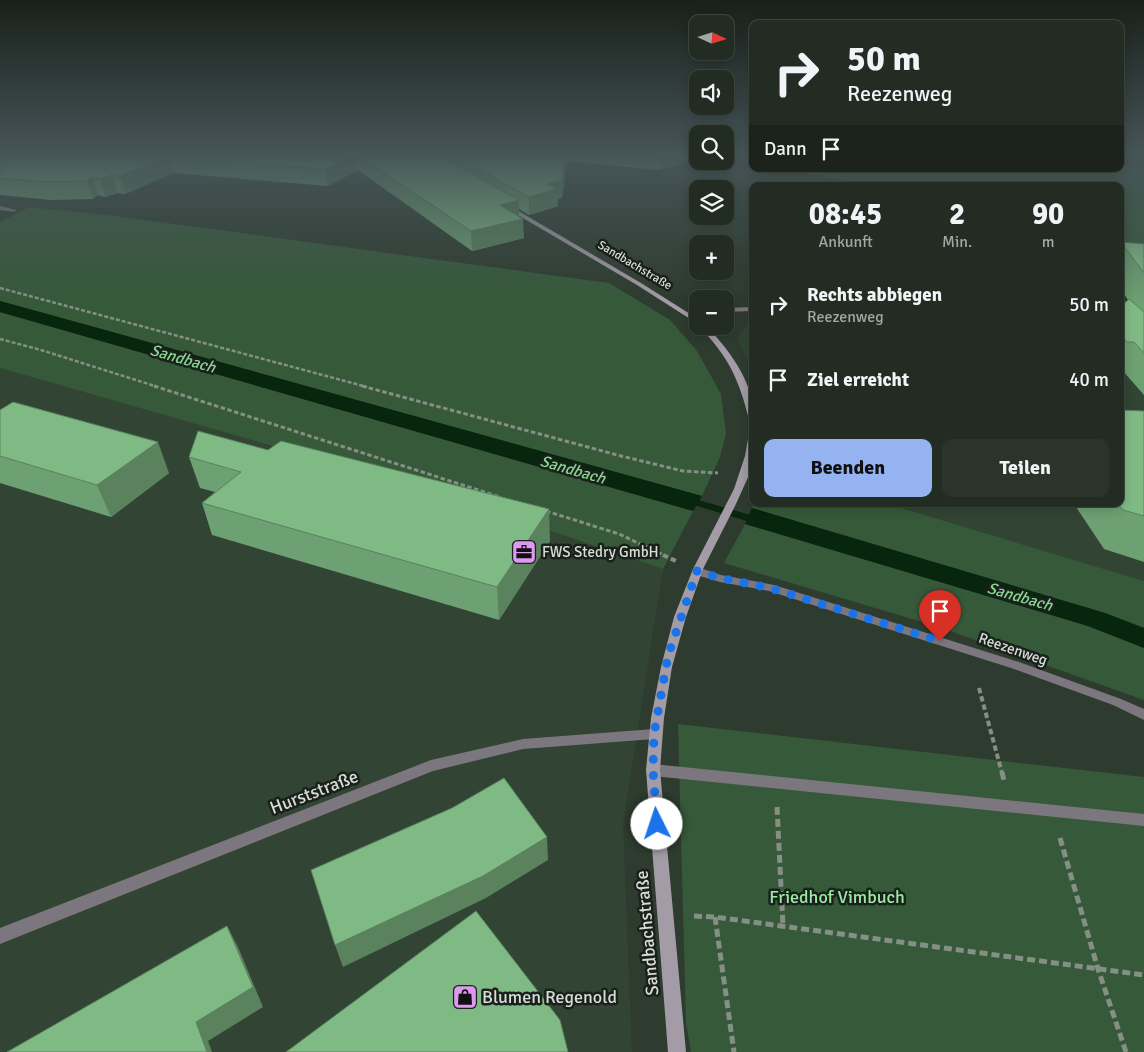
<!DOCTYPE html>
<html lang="de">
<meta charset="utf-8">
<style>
body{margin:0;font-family:Signika,sans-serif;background:#2a342b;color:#f1f3f6;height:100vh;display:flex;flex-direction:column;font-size:19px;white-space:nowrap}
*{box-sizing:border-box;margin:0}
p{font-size:16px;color:#a2a7a6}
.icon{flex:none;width:28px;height:28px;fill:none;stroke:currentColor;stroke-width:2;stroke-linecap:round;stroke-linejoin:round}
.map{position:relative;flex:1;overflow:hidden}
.details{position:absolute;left:749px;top:182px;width:375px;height:325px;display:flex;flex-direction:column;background:#222c23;border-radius:10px;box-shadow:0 2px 12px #0003,0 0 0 1px #3f4841}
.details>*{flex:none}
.top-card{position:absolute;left:749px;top:20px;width:375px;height:152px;border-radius:10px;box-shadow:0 2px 12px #0003,0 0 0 1px #3f4841;background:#222c23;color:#f1f3f6;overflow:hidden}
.needle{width:32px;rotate:94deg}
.tools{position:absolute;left:689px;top:15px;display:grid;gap:10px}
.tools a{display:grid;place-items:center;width:45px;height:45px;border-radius:10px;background:#222c23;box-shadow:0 2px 12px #0003,0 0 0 1px #3f4841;font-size:25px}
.pin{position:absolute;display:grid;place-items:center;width:42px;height:42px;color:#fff;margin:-51px -21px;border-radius:50% 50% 50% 0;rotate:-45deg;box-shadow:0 0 5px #0007}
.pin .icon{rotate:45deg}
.me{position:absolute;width:55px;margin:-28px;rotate:356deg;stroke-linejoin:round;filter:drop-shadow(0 0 4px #0008)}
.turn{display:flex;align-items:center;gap:18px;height:105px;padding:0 15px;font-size:22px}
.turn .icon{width:65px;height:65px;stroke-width:2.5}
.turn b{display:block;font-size:35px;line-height:42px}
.then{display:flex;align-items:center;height:48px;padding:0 15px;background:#0003;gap:10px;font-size:19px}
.eta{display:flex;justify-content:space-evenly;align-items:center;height:85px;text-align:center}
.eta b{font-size:30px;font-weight:700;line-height:35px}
.cta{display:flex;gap:10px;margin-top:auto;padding:10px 15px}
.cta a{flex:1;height:58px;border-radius:10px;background:#95b2f1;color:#111;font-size:20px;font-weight:700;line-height:58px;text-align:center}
.cta a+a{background:#2a342b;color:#f1f3f6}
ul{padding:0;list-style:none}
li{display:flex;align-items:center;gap:15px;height:75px;padding:0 15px}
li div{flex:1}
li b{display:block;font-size:19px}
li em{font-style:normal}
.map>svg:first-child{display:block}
</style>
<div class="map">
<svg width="1144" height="1052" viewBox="0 0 1144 1052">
<rect width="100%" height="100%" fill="#2e3b2f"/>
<g fill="#324433">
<polygon points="1120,322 1144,322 1144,581 888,504 1120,504"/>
<polygon points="752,324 752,369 741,348 738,338 746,326"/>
<polygon points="0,368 447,496 663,569 623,824 632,1052 0,1052"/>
</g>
<g fill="#36593a">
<polygon points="1120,164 1144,169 1144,258 1120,251 1120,186 869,186 789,169 1120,169"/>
<polygon points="29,207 115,216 609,283 670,320 697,351 721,394 726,434 720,457 702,496 0,301 0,222"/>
<polygon points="0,312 693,511 663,569 447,496 0,368"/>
<polygon points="754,504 888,504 1144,581 1144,628 1105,613 752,508"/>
<polygon points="745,524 1088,626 1144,648 1144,700 939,627 724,563"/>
<polygon points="678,724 1144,777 1144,1052 691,1052 686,1023"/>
</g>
<g fill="#07260d">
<polygon points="0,301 98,328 702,496 693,511 0,312"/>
<polygon points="752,508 1105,613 1144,628 1144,648 1088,626 745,524"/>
</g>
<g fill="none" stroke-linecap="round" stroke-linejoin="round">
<g fill="#07260d" fill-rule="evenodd">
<polygon points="1133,154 1139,154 1144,156 1144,160"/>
<polygon points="685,496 767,520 769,522 763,526 681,501 680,499"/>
</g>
<g stroke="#858f85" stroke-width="2.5" stroke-dasharray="4 2" stroke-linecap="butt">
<polyline points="0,288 367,387"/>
<polyline points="0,339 41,350 158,387"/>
</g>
<g stroke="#858f85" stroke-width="3" stroke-dasharray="4.5 2.5" stroke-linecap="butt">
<polyline points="154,386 500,497"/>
<polyline points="362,386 621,456 683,471 718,473"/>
<polyline points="546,511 619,534 666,556"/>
</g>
<g stroke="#858f85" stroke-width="4" stroke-dasharray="5.5 3" stroke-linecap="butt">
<polyline points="663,555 676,561"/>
<polyline points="979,688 1002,773"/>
</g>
<g stroke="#858f85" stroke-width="5" stroke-dasharray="8 4" stroke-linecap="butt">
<polyline points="1002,772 1004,781"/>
<polyline points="777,807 783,926"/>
<polyline points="1060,838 1098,969 1126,1052"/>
<polyline points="694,916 715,917 1144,975"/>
<polyline points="715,917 734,1052"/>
</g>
<polygon fill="#7c777e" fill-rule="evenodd" points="653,764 1144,814 1144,826 653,776 648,774 646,770 648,766"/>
<g fill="#7c777e" fill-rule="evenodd">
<polygon points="0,206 17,210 14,212 0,210"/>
<polygon points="752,307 752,311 725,312 725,308"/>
<polygon points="698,314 698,319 692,320 688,318"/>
<polygon points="697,567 721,575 774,585 1019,662 1121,699 1144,709 1144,720 1113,705 1011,668 769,591 720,582 693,574 692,571"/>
<polygon points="654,729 659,730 660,734 659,738 654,739 523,749 433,771 0,944 0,928 431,760 523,739"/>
</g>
<g fill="#a39ba6" fill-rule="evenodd">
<polygon points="506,206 510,206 641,283 698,319 698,324 637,285 506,208"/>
<path d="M699 326H706C725 345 749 376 752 403 753 408 752 413 752 418L748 416C742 391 733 367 717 347 712 340 705 333 699 326Z"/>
<polygon points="752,436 752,462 750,473 735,506 703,569 686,617 672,667 664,718 660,770 686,1052 668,1052 646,770 651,718 661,667 674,617 693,569 734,489 745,456 748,439"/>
</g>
</g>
<g fill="#6da072">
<polygon points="0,154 698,154 659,170 567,161 562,198 558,199 558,206 529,215 519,209 519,217 524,238 472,251 358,170 328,186 173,173 125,194 117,193 105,197 98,195 93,199 51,200 0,195"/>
<polygon points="1121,242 1144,244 1144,395 1122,370 1120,369 1120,307 1128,300 1120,288"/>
<polygon points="0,410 169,473 111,517 0,483"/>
<polygon points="1144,411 1144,562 1104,549 1074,504 1120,504"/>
<polygon points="189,457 550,541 499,620 212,535 202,503 215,492 200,488"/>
</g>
<g fill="#59825d">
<polygon points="356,154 358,170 328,186 325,169"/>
<polygon points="565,154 567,154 567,161 562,198 558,199 558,206 529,215 529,197"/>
<polygon points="660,154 698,154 698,159 659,170"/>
<polygon points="168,157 173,173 125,194 120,176"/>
<polygon points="112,175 117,193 105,197 100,179"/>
<polygon points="92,177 98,195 93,199 87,181"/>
<polygon points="519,200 519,218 500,205"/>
<polygon points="523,219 524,238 472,251 471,231"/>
<polygon points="158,442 169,473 111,517 97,485"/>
<polygon points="549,509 550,541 499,620 497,587"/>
<polygon points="547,837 548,860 486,898 343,967 335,945"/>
<polygon points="227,926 238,947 263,1007 208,1041 212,1052 207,1052 196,1022"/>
</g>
<g fill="#7fba85" stroke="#59825d">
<polygon points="0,154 436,154 519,200 500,205 523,219 471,231 356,154 325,169 168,157 120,176 112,175 100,179 92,177 87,181 45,182 0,178"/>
<polygon points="452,154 565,154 562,180 547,184 557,189 529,197"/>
<polygon points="1121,242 1144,244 1144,273"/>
<polygon points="1129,299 1144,312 1144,353 1134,342 1127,342 1120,334 1120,307"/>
<polygon points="13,402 158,442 97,485 0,456 0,410"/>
<polygon points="1120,410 1144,411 1144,516 1123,510 1118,504 1120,504"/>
<polygon points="198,431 268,450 281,441 549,509 497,587 202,503 241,472 189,457"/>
<polygon points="504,778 547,837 483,876 335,945 311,870 452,808"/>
<polygon points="476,911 560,1020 568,1052 286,1052"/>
<polygon points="227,926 253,987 196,1022 207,1052 7,1052"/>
</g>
<linearGradient id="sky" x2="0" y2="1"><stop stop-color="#19201a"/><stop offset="0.51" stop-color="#465558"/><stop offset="1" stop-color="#465558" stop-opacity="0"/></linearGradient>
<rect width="1144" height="301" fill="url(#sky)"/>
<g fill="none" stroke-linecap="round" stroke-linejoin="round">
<polyline stroke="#1a73e8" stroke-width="9" stroke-dasharray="0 16.2" points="657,824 653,770 654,734 668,656 697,571 720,578 770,588 940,641"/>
</g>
<defs>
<symbol id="office-square" viewBox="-11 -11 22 22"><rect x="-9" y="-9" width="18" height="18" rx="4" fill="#df98f2" stroke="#1a201b"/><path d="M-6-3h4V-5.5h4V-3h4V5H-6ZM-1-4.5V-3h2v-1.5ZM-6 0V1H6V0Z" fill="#111"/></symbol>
<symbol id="shop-square" viewBox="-11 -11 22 22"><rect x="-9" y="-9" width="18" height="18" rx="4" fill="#df98f2" stroke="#1a201b"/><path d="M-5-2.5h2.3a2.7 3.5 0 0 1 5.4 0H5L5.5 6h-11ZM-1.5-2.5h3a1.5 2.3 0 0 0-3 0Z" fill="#111"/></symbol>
</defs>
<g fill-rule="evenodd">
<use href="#office-square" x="510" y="538" width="28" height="28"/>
<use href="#shop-square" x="451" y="983" width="28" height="28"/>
</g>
<g text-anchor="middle" stroke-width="5" stroke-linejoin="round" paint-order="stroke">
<g font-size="12" fill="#d6ded6" stroke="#1a201b">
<text transform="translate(635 265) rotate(31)" y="4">Sandbachstraße</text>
</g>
<g font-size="15" fill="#d6ded6" stroke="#1a201b" text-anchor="start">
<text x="542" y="557">FWS Stedry GmbH</text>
</g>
<g font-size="15" fill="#d6ded6" stroke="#1a201b">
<text transform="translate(1013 649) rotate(19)" y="5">Reezenweg</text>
</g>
<g font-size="16" font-style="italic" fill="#85d68f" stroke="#1a201b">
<text transform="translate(183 358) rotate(16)" y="6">Sandbach</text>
<text transform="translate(573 469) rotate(16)" y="6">Sandbach</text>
<text transform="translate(1020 596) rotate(16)" y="6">Sandbach</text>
</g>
<g font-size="18" fill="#d6ded6" stroke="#1a201b">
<text transform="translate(314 792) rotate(-21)" y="6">Hurststraße</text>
<text transform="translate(647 933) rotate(-95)" y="6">Sandbachstraße</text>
</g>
<g font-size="18" fill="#9aeba3" stroke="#1a201b">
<text x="837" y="903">Friedhof Vimbuch</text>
</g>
<g font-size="18" fill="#d6ded6" stroke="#1a201b" text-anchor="start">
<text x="482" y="1003">Blumen Regenold</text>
</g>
</g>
</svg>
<div class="tools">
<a><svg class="needle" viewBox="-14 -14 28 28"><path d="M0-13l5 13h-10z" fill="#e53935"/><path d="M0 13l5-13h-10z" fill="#a2a7a6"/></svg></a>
<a><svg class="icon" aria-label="sound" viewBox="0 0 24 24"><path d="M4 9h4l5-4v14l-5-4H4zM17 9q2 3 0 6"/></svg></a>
<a><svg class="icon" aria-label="search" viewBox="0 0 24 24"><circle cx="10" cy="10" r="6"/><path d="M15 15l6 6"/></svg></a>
<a><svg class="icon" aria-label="layers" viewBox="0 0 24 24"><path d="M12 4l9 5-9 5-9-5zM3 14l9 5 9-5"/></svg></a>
<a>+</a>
<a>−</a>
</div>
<div class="pin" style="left:940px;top:641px;background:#d93025"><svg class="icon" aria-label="arrive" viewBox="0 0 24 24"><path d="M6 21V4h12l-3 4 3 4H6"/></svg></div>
<svg class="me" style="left:657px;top:824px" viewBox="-20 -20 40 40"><circle r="19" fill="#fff"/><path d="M0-13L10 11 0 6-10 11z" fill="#1a73e8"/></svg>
<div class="top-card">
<div class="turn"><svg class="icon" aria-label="right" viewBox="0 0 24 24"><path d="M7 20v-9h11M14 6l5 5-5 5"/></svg><div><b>50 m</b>Reezenweg</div></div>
<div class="then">Dann<svg class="icon" aria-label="arrive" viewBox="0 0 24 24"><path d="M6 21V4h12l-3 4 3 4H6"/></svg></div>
</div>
<section class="details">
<div class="eta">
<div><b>08:45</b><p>Ankunft</p></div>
<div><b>2</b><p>Min.</p></div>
<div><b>90</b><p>m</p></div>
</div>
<ul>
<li><svg class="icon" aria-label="right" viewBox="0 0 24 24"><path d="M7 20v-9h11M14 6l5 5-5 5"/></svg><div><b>Rechts abbiegen</b><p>Reezenweg</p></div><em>50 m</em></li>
<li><svg class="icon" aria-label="arrive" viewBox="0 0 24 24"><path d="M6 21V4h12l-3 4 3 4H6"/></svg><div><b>Ziel erreicht</b></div><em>40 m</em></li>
</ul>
<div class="cta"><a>Beenden</a><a>Teilen</a></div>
</section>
</div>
